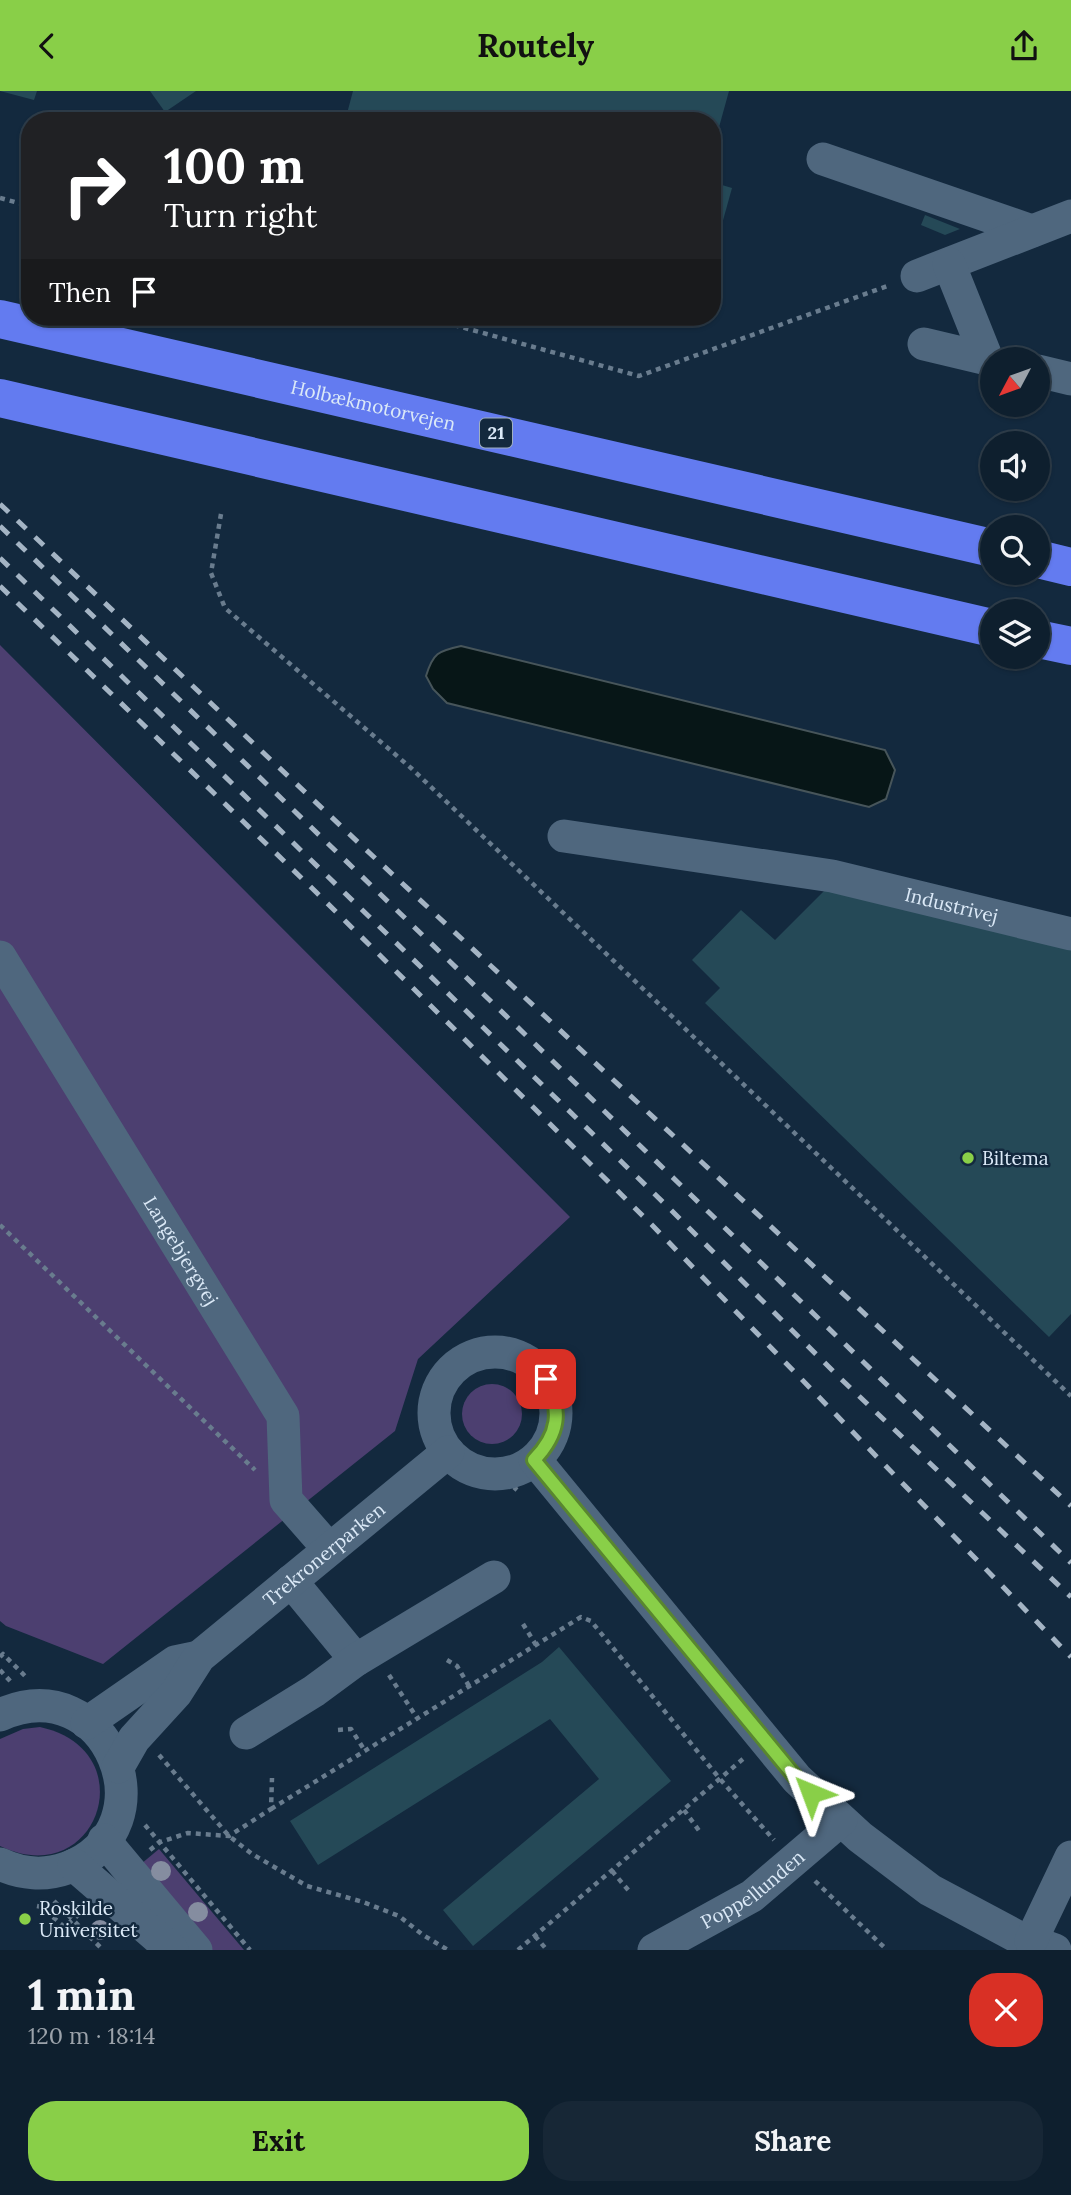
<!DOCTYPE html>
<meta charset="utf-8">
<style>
body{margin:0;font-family:Lora,serif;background:#172736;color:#f1f3f6;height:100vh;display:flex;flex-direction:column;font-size:26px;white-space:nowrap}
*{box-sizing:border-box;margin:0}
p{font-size:23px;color:#9ba2aa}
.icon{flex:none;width:38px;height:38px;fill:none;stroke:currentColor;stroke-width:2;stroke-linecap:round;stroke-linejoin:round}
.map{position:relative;height:1859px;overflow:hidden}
.panel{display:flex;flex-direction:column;background:#0e1f2e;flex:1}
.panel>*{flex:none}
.top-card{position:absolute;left:21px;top:21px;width:700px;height:214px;border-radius:28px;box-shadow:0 2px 5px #0004,0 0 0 2px #2e3d4a;background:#202124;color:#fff;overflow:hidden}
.needle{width:46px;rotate:229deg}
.controls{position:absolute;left:980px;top:256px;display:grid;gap:14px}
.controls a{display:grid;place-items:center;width:70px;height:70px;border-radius:50%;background:#0e1f2e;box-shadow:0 2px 5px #0004,0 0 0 2px #2e3d4a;font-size:35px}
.pin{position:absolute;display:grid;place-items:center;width:60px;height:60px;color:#fff;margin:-30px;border-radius:14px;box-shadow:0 4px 10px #0006}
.me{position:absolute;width:77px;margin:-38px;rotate:316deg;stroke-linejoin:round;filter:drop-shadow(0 0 5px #0008)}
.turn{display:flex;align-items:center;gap:24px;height:147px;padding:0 28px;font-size:32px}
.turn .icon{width:91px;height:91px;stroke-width:2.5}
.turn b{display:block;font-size:49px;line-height:60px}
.then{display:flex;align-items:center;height:66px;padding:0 28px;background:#0003;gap:14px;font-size:26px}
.round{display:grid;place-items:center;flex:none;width:74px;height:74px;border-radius:28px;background:#172736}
.headline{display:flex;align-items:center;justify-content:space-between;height:119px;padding:0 28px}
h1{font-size:42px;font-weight:700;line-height:52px}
.action{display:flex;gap:14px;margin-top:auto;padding:14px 28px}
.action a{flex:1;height:80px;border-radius:28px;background:#89cf48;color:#111;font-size:28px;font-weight:700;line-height:80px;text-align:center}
.action a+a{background:#172736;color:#f1f3f6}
header{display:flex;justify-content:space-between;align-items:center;height:91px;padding:0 28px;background:#89cf48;color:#111;font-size:32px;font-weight:700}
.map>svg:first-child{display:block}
</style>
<header><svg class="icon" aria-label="back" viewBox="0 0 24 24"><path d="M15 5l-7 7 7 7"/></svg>Routely<svg class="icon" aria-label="share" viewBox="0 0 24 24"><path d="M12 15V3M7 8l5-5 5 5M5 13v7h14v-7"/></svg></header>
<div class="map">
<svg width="1071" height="1859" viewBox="0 0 1071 1859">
<rect width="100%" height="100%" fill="#13293e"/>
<g fill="#4c3f70">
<polygon points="0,554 570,1126 418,1268 395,1340 103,1573 6,1535 0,1530"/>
<circle cx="492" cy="1323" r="30"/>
<path d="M40 1636C146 1659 98 1802 0 1755V1648L23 1638Z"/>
<polygon points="159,1758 244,1859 210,1859 141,1773"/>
</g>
<path fill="#071617" stroke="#47555a" stroke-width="2" d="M461 555 885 659 895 679 886 708 869 716 447 612 433 598 426 585C433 562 438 560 461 555Z"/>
<g fill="#254957">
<polygon points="0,0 37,0 34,9"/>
<polygon points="150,0 196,0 165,21"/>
<polygon points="353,0 729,0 713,58 712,30 345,30"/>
<polygon points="712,91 732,97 717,151 712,149"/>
<polygon points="925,124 960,138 945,144 921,134"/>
<polygon points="830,794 1071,853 1071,1223 1049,1246 705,912 720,897 692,869 741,819 775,849"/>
<polygon points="559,1556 671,1690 473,1855 443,1819 599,1688 550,1628 318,1774 290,1730 542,1571"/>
</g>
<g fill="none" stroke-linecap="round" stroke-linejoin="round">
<g stroke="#697c8e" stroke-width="4.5" stroke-dasharray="5 5" stroke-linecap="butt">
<polyline points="0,107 30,115"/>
<polyline points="425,226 639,285 890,194"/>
<polyline points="263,235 266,226"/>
<polyline points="221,423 211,482 225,517 411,677 1071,1305"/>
<polyline points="0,1134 255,1379"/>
<polyline points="499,1383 517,1399"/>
<polyline points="523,1533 536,1554"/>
<polyline points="0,1566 3,1563 25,1585"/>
<polyline points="447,1569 457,1575 469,1595"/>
<polyline points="0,1579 11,1591"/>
<polyline points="389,1584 417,1627"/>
<polyline points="338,1639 351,1638 365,1660"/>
<polyline points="159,1664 229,1745 252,1763 307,1795 363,1811 399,1825 423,1844 448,1859"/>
<polyline points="271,1718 581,1526 591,1530 720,1688 774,1749"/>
<polyline points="684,1719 700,1741"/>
<polyline points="145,1734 250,1859"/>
<polyline points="150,1759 160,1751 188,1742 229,1745 271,1718 272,1687"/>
<polyline points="612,1780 629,1800"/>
<polyline points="815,1790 887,1859"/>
<polyline points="54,1810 103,1859"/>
<polyline points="37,1815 42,1816 64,1836 82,1821"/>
<polyline points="535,1845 547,1859"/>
<polyline points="518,1859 743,1668"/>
</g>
<g stroke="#4f677e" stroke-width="33">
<polyline points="823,68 1032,140"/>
<polyline points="917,185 1071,125"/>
<polyline points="924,253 987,268 949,173"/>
<polyline points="1038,280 1071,288"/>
<path id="s1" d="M564 745 832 785 1071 843"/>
<path id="s2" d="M0 866 283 1325 286 1409 329 1458"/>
<circle cx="495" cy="1322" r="61"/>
<polyline points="535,1369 797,1688 860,1746 930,1799 1016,1845 1055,1859"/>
<polyline points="291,1490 356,1569"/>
<path d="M0 1624C107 1575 174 1736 67 1777 45 1785 21 1783 0 1773"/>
<polyline points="87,1632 175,1571 199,1566"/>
<polyline points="246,1642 314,1600 356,1569 494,1486"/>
<path id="s3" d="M118 1676 134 1648 176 1602 199 1566 448 1361"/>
<polyline points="104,1749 196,1859"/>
<polyline points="74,1774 172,1859"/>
<polyline points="1031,1850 1071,1766"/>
<path id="s4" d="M654 1859 752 1805 841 1729"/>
</g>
<g stroke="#637bf0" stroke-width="38">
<path id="s5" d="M0 228 992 457"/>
<polyline points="0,307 992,537"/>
<polyline points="1038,468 1071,476"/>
<polyline points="1038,548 1071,555"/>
</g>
<g stroke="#a4b4c4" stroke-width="5" stroke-dasharray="12 12" stroke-linecap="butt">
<polyline points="0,413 361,754 1071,1415"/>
<polyline points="0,435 1071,1472"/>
<polyline points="0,467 669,1117 840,1287 1071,1506"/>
<polyline points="0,495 317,802 652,1134 1071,1566"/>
</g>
</g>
<g fill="#858da0">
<circle cx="161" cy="1780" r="10"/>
<circle cx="198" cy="1821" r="10"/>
<circle cx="100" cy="1839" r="10"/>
</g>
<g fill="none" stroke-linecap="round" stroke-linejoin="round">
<defs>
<path id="route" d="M546 1288C562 1320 559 1343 534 1369L797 1688 811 1702"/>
</defs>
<use href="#route" stroke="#59872f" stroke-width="18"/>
<use href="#route" stroke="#89cf48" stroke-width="12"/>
</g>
<g fill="#89cf48" stroke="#13293e" stroke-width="2.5">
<circle cx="968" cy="1067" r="7"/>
<circle cx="25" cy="1828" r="7"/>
</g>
<g text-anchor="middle" stroke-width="5" stroke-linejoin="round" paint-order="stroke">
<rect fill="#13293e" stroke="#9fafc0" stroke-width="2" x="480" y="327.5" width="32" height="29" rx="5"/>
<g font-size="18" font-weight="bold" fill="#dbe9f7">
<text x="496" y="348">21</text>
</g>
<g font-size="19" fill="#dbe9f7" stroke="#13293e">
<text dy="7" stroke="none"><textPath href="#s5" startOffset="383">Holbækmotorvejen</textPath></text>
<text dy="7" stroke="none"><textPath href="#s1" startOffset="394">Industrivej</textPath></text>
<text dy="7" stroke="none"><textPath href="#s2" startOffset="345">Langebjergvej</textPath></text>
<text dy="7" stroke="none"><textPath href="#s3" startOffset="299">Trekronerparken</textPath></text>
<text dy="7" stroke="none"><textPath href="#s4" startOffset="116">Poppellunden</textPath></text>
</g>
<g font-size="19" fill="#dbe9f7" stroke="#13293e" text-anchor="start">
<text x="982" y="1074">Biltema</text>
<text x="39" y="1824">Roskilde<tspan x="39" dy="22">Universitet</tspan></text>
</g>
</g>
</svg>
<div class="controls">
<a><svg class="needle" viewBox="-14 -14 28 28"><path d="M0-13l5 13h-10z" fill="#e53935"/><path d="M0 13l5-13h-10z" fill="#9ba2aa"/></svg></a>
<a><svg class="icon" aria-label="sound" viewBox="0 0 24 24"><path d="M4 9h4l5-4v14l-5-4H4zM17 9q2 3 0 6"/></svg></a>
<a><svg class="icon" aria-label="search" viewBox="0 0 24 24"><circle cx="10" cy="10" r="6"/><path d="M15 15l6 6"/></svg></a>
<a><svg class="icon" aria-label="layers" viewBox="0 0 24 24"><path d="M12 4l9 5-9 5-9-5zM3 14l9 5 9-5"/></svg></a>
</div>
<div class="pin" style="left:546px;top:1288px;background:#d93025"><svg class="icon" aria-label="arrive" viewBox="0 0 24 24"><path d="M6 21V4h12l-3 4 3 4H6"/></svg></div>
<svg class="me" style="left:811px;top:1702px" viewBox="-20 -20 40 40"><path d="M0-17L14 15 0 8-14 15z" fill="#89cf48" stroke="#fff" stroke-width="4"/></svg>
<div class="top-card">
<div class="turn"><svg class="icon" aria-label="right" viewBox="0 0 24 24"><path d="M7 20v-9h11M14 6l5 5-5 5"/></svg><div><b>100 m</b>Turn right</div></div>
<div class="then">Then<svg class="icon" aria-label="arrive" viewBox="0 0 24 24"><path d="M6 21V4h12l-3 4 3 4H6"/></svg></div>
</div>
</div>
<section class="panel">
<div class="headline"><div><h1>1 min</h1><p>120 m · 18:14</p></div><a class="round" style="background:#d93025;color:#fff"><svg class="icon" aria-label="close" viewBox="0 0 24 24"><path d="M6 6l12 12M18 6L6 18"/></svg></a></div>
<div class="action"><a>Exit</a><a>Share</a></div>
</section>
